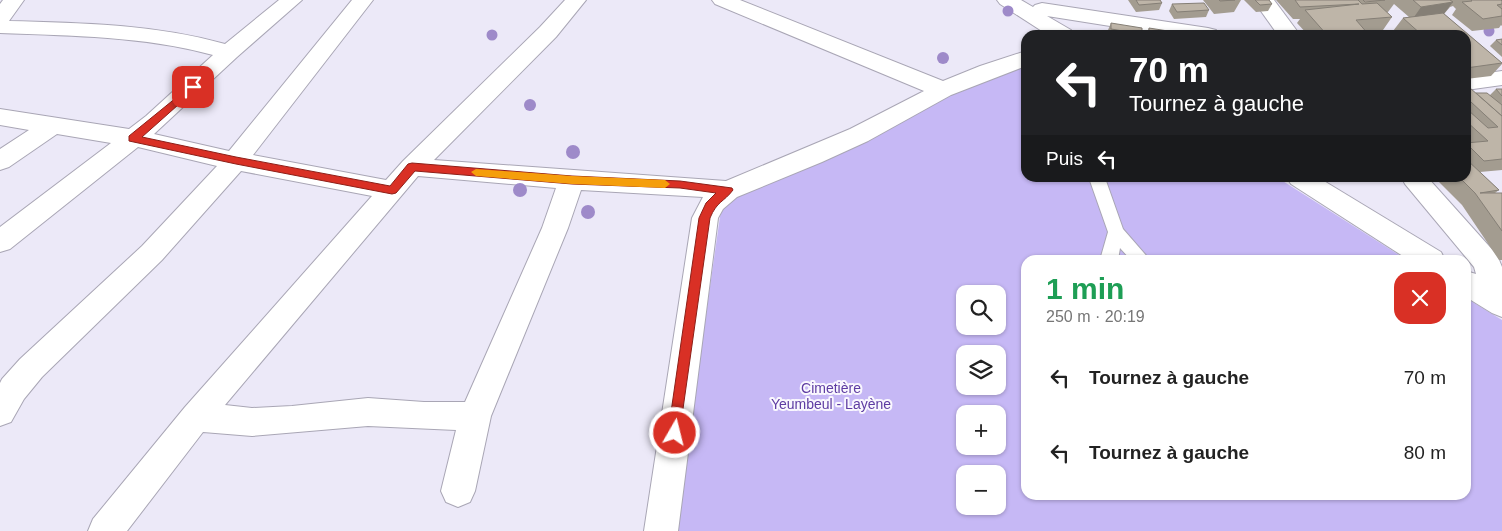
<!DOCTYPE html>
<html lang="fr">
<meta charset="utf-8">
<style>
body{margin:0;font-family:Arial,sans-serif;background:#f6f6f6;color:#222;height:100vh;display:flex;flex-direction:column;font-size:19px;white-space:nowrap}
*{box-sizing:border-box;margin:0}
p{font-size:16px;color:#767676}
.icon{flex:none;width:28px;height:28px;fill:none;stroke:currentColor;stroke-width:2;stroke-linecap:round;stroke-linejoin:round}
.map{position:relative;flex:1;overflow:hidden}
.panel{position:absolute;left:1021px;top:255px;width:450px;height:245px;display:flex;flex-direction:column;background:#fff;border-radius:15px;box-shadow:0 1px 4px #0004}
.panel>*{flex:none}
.hud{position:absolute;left:1021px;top:30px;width:450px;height:152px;border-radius:15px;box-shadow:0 1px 4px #0004;background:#202124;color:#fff;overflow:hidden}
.controls{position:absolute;left:956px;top:285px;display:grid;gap:10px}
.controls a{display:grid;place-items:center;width:50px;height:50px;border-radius:10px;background:#fff;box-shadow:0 1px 4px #0004;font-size:25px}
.pin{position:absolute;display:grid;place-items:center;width:42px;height:42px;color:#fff;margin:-21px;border-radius:10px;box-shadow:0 2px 8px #0006}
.me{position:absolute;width:55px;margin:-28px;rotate:8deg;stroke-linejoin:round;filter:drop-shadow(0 0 4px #0008)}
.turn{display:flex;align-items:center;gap:18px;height:105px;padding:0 25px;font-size:22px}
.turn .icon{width:65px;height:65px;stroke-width:2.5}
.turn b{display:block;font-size:35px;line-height:42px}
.then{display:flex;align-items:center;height:48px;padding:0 25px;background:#0003;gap:10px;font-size:19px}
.round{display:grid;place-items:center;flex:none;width:52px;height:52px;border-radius:15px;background:#f6f6f6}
.summary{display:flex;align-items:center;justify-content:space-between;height:85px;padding:0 25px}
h1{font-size:30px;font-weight:700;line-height:38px;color:#1e9e55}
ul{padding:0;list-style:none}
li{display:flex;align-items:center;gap:15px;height:75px;padding:0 25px}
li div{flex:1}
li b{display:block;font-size:19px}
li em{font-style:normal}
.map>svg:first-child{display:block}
</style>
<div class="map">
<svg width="1502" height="531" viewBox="0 0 1502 531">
<rect width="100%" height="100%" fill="#ece9f8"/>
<path fill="#c6b8f5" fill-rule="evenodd" d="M1026 67V178H1278L1407 260H1026V495H1466V298L1502 320V531H675L723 196 944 91ZM965 294H998V326H965ZM965 354H998V386H965ZM965 414H998V446H965ZM965 474H998V506H965Z"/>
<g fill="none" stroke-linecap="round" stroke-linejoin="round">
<defs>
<polygon id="lane" points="1089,178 1105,178 1123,229 1150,260 1131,260 1120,248 1118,260 1100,260 1108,232"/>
<g id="street">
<path d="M3 0H24L9 21C82 23 154 24 225 44L279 0H302L237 57 154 134 229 151 352 0H373L253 155 386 180 403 161 540 27 565 0H586L556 37 434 160 726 181 850 129 924 91 715 4 712 0H740L943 81 980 66 1026 51V66L951 95 868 141 822 162 737 197 723 209 718 218 678 531H644L692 218 703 197 581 190 568 228 491 416 475 491 470 502 458 507 446 502 441 491 456 430 368 426 252 436 203 432 127 531H88L93 519 185 407 372 196 241 171 162 260 42 377 24 399 11 422 0 426V383L2 379 20 359 142 246 217 166 138 147 10 249 0 252V227L111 143 57 134 9 167 0 170V149L29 130 0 125V109L129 129 146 116 213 55C144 36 72 36 0 33V4ZM418 176 556 188 542 228 465 402H424L368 398 292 406 252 408 225 405Z"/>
<polygon points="997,0 1021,0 1033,7 1035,5 1042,3 1208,28 1216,30 1219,35 1167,35 1047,16 1071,30 1074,35 1048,35 1000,4"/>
<polygon points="1253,0 1274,0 1300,35 1278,35"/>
<polygon points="1502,71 1502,85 1466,90 1466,76"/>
<polygon points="1287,178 1319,178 1441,252 1445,260 1409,260 1291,184"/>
<polygon points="1402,178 1428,178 1497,255 1502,267 1502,317 1492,313 1466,297 1466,271 1476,274 1474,267 1405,184"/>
</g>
</defs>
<use href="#lane" stroke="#a9a6b5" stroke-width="2"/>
<use href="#street" stroke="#a9a6b5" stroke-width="2"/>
<use href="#lane" fill="#fff" fill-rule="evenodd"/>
<use href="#street" fill="#fff" fill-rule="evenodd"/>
</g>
<g fill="#9e8ac9">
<circle cx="1008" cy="11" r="5.5"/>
<circle cx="1489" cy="31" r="5.5"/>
<circle cx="492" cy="35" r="5.5"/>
<circle cx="943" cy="58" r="6"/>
<circle cx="530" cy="105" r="6"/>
<circle cx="573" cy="152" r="7"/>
<circle cx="520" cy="190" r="7"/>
<circle cx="588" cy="212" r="7"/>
</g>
<g fill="#a39c90">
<polygon points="1128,0 1160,0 1162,3 1159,10 1136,12"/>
<polygon points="1203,0 1241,0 1234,12 1214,14"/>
<polygon points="1244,0 1269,0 1272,4 1268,11 1256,12"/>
<polygon points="1276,0 1501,0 1502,1 1502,26 1501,25 1499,28 1472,31 1452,15 1456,9 1453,6 1450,7 1444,14 1502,63 1502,64 1491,76 1466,79 1466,35 1398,35 1393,31 1403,18 1409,17 1394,4 1388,12 1387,12 1392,17 1383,30 1366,31 1369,35 1308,35 1297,23 1300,19 1293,19"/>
<polygon points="1172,4 1209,10 1206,17 1174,19 1169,11"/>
<polygon points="1111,23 1142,35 1108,35 1108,30"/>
<polygon points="1149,28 1169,35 1146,35"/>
<polygon points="1502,39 1502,57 1490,46 1496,40"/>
<polygon points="1466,88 1476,93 1490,95 1496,89 1502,89 1502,170 1480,172 1499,190 1495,193 1502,193 1502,260 1499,260 1462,205 1435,178 1466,178"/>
</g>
<polygon fill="#857f76" points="1453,2 1443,15 1412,20 1421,7"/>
<g fill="#beb5a8" stroke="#857f76">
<polygon points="1136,0 1160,0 1162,3 1139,5"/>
<polygon points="1219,0 1235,0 1220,1"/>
<polygon points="1255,0 1269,0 1272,4 1260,5"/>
<polygon points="1295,0 1358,0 1362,4 1377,3 1392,17 1356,20 1369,35 1327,35 1305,10 1359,4 1300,7"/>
<polygon points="1363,0 1385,0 1365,2"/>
<polygon points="1413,0 1450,0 1453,2 1421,7"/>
<polygon points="1471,0 1501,0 1502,1 1502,4 1497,5 1502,9 1502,16 1483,19 1462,2 1472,1"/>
<polygon points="1204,3 1209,10 1177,12 1172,4"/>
<polygon points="1443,13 1502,63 1466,68 1466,54 1467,54 1466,53 1466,35 1446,35 1442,32 1422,35 1403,18"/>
<polygon points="1111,23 1142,28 1142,35 1123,35 1123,31 1111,29"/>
<polygon points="1149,28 1168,31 1169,35 1149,35"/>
<polygon points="1185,33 1195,35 1185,35"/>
<polygon points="1502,39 1502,45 1496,40"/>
<polygon points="1466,88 1470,88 1502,116 1502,159 1484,161 1466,143 1488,141 1466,121 1466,110 1468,110 1488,128 1498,127 1471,102 1466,103"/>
<polygon points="1496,89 1502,89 1502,96"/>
<polygon points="1476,93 1487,93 1502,105 1502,116"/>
<polygon points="1466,159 1499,190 1480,193 1502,193 1502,231 1475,193 1460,178 1466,178"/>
</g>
<path fill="#d93025" stroke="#8d1f18" d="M193 84 196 85V89L142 137 236 157 390 186 408 164 412 163 572 176 680 181 732 188 733 190C724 202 717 201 710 218L679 437 675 439 670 437 668 433 699 218 706 203 716 193 680 188 572 184 415 171 396 193 392 194 236 164 129 141V136Z"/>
<polygon fill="#f59e0b" points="476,169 572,176 665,180 670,184 665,188 572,184 476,176 471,172"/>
<g text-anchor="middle" stroke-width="4" stroke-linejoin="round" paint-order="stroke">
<g font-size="14" fill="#5e3ca2" stroke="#f9f7fe">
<text x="831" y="393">Cimetière<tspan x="831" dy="16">Yeumbeul - Layène</tspan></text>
</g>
</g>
</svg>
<div class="controls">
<a><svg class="icon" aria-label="search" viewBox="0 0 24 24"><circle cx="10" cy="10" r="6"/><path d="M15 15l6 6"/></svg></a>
<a><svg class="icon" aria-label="layers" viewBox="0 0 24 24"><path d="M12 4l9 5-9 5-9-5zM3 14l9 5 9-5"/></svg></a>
<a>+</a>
<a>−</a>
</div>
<div class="pin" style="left:193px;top:87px;background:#d93025"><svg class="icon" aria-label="arrive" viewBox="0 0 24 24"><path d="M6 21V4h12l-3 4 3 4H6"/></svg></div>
<svg class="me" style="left:675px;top:433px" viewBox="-20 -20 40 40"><circle r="17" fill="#d93025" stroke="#fff" stroke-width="3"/><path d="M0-11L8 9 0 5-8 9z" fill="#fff"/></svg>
<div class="hud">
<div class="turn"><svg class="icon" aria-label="left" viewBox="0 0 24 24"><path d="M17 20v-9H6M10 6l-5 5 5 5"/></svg><div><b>70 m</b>Tournez à gauche</div></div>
<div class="then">Puis<svg class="icon" aria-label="left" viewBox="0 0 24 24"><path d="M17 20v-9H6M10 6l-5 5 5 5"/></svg></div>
</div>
<section class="panel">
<div class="summary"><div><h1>1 min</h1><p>250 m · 20:19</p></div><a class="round" style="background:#d93025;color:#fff"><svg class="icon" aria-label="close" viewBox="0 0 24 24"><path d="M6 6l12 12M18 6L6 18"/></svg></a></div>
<ul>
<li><svg class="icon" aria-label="left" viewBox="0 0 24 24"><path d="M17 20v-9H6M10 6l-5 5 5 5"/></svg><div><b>Tournez à gauche</b></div><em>70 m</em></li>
<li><svg class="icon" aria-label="left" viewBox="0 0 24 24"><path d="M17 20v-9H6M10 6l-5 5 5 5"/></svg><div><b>Tournez à gauche</b></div><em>80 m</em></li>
</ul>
</section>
</div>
